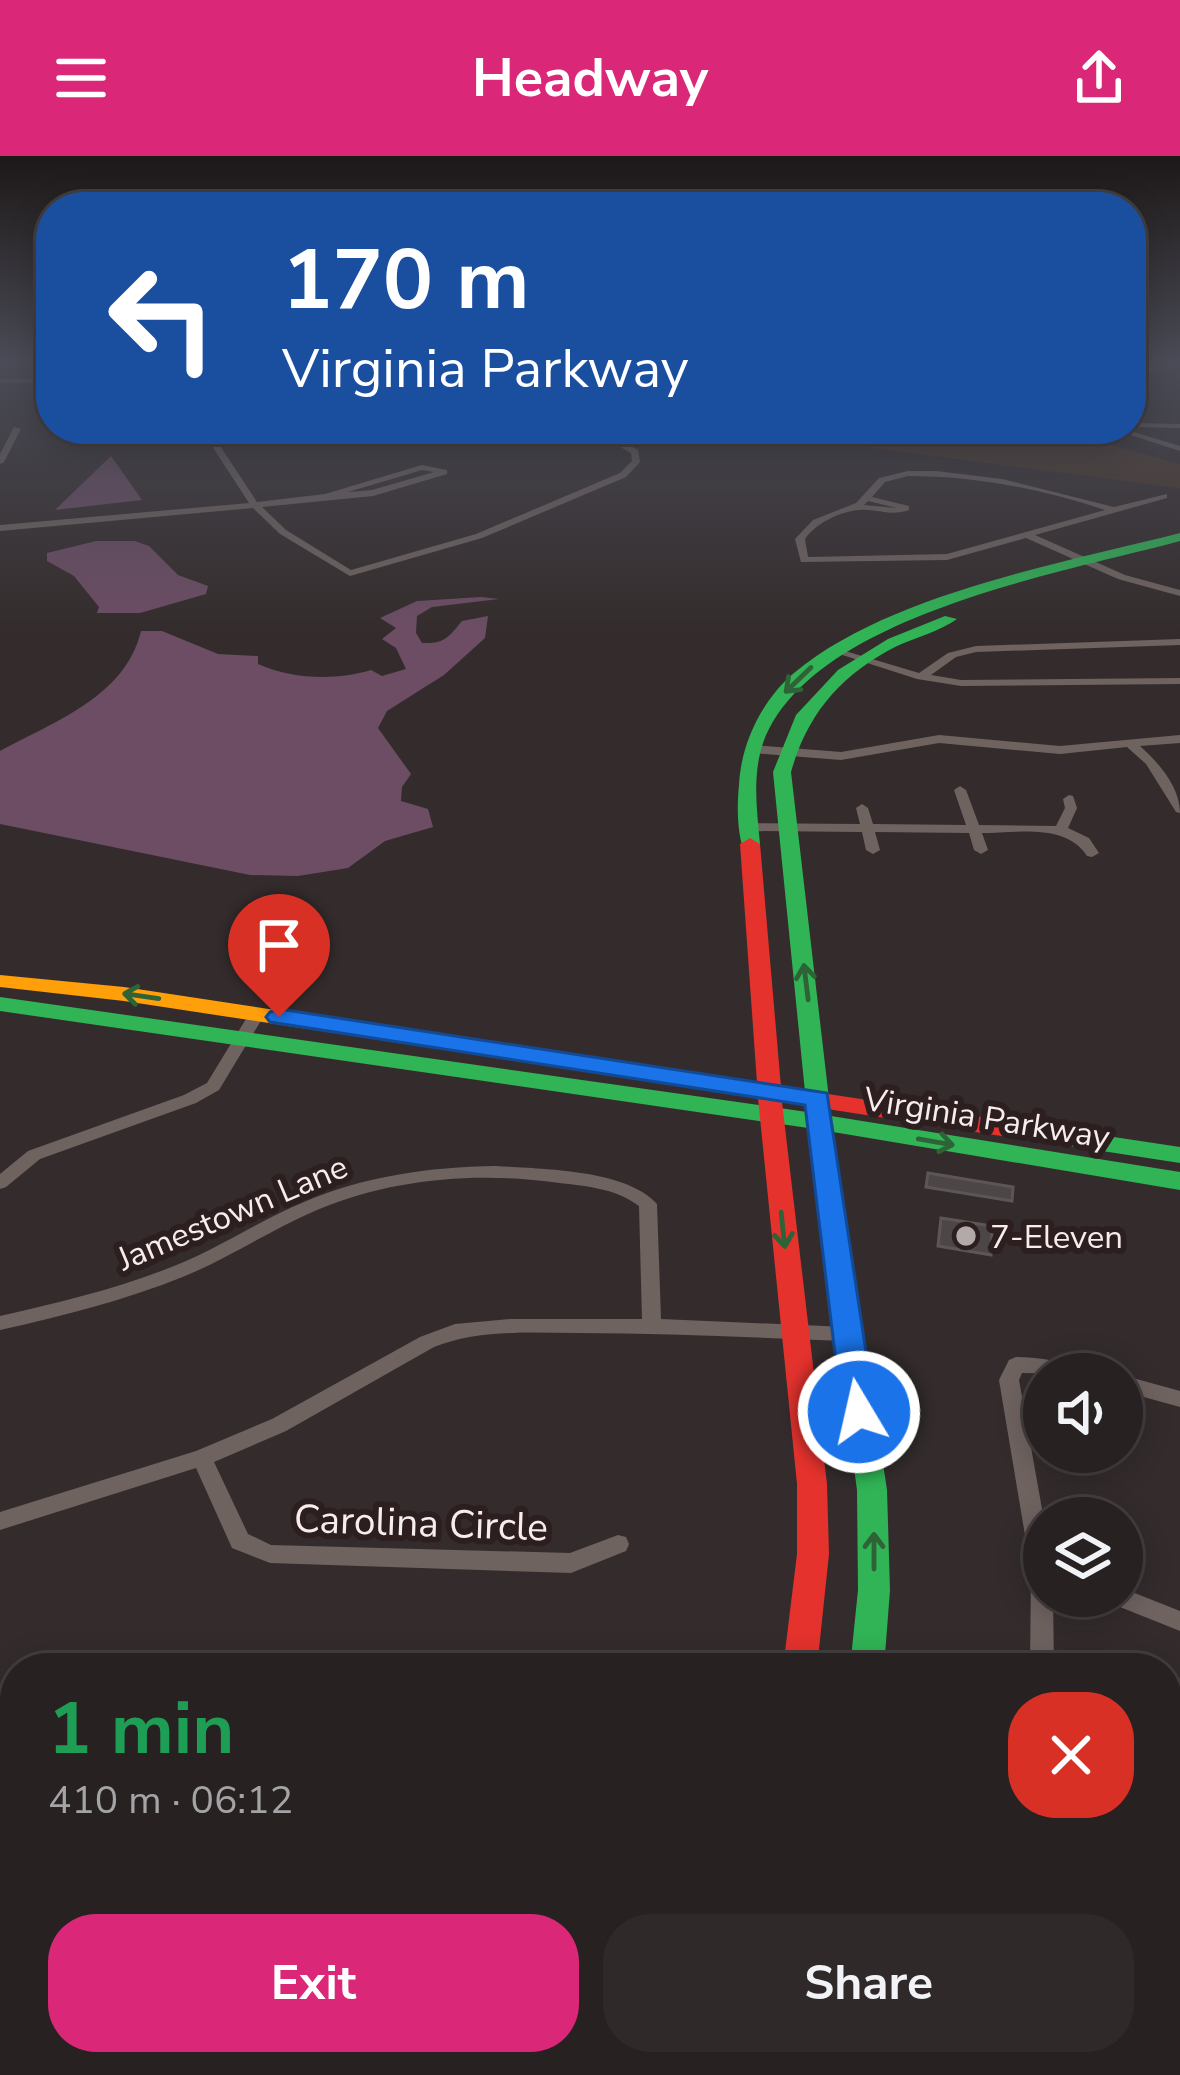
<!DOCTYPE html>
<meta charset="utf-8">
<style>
body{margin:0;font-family:"Nunito Sans",sans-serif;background:#2f292a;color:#f1f3f6;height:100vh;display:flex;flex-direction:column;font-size:45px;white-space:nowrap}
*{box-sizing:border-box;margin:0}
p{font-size:39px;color:#a4a3a5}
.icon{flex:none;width:66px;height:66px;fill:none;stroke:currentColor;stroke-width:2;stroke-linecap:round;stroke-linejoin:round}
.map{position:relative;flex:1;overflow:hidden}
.panel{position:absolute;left:0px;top:1497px;width:1182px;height:423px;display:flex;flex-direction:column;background:#272121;border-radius:48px 48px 0 0;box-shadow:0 6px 30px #0003,0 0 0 3px #433e3f}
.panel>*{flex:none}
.guide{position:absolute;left:36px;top:36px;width:1110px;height:252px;border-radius:48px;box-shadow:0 6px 30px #0003,0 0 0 3px #433e3f;background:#1a4fa0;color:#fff;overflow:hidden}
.controls{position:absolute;left:1023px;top:1197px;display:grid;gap:24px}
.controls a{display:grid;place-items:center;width:120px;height:120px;border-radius:50%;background:#272121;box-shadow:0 6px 30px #0003,0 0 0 3px #433e3f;font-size:60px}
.pin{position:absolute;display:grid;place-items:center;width:102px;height:102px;color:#fff;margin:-123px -51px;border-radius:50% 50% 50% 0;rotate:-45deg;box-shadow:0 0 12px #0007}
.pin .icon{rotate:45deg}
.me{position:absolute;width:132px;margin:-66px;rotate:351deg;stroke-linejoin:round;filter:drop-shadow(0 0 9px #0008)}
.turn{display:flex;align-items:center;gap:42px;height:252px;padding:0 48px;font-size:54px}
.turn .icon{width:156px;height:156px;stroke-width:2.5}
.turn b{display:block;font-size:84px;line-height:102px}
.round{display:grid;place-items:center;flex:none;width:126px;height:126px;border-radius:48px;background:#2f292a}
.overview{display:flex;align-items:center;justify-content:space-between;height:204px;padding:0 48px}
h1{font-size:72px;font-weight:700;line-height:90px;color:#1e9e55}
.cta{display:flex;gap:24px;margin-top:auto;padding:24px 48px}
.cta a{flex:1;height:138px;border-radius:48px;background:#db2777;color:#fff;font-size:48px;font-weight:700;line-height:138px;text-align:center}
.cta a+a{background:#2f292a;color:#f1f3f6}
header{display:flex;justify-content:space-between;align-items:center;height:156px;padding:0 48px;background:#db2777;color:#fff;font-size:54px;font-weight:700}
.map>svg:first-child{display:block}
</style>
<header><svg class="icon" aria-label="menu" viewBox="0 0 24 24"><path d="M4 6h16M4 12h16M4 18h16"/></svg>Headway<svg class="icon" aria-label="share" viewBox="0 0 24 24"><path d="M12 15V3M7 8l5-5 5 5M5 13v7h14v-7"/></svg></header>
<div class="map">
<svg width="1180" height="1919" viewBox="0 0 1180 1919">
<rect width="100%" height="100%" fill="#342c2c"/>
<polygon fill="#493525" points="1075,273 1078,280 1180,308 1180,332 865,291 828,274"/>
<g fill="#6c4d64">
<polygon points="111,300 142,344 55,354"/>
<polygon points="96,385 135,385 149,390 178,419 208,430 206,438 140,457 97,457 99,451 74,420 47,405 47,397"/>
<path d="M481 441 499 443 432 451 417 460 416 477 422 487C444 488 448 482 462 465L488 460 485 482 444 519 387 555 378 572 411 618 402 631 401 645 428 653 433 671 385 685 348 712 298 720 250 719 0 668V595C55 565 125 541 141 475H162L218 498 258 500V508C292 523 335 525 371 514L382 520 406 513 396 492 382 483 396 472 380 462 417 445Z"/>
</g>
<g fill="#4d4647" stroke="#5d5657" stroke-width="3">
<polygon points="928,1017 1013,1031 1012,1045 926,1031"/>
<polygon points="941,1062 992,1070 991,1099 938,1090"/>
</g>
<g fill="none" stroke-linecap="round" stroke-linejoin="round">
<g fill="#6f6360" fill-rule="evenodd">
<polygon points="1180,208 1180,212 1131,217 1131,213"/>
<rect x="0" y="223" width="51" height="4"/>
<polygon points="1131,228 1137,228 1138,230 1131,232"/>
<polygon points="1131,267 1180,268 1180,272 1131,271"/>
<polygon points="14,271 21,273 4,306 0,308 0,298"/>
<path d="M201 273H209L257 346 325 338 422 309 447 314V318L373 340 262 351 286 374 351 414 476 378 620 317 632 305 631 297 588 273H598L638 294 640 306 626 321 482 382 350 420 280 378 253 352 0 375V369L249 347ZM422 314 434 316 372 334 348 336Z"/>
<polygon points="773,273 781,273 780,282 774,282"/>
<polygon points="1112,273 1124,273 1180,290 1180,295"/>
<path d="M908 315H936L1002 323 1114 351 1167 338V342L1035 379 1125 419 1180 434V440L1118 423 1026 382 947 404 801 406 795 383 813 364 856 347 879 322ZM908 320C975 320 1042 333 1105 354L947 398 808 401 805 383C815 368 839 356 858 354 877 352 890 361 909 354V350L872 341 885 326ZM868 345 897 352 864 349Z"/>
<polygon points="1180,483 1180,489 976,496 956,501 931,519 961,524 1180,522 1180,528 961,530 917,523 830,495 835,492 919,517 948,497 976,490"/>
<path d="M939 579 1060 590 1180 579V587L1140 590C1159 607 1180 631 1180 657L1176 656 1146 608 1127 591 1060 598 939 587 841 604 752 597 746 593 752 589 841 596Z"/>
<path d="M960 630 966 634 979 669 1056 670 1065 652 1063 643 1069 639 1073 640 1077 652 1068 672 1089 682 1099 697 1092 701 1087 700C1066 667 1017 677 982 677L988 694 981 698 974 694 969 677 875 676 880 694 873 698 866 694 862 676 748 675 742 671 748 667 860 668 856 652 862 648 868 652 873 668 966 669 954 634Z"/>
<polygon points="257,853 265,858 219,934 196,947 40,1003 6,1031 0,1033 0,1018 28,995 184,939 207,927 249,858"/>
<path d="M495 1010C540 1013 626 1013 657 1048L661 1163 846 1171 853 1173 856 1178 853 1183 846 1185C757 1182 668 1177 579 1177 531 1177 479 1173 434 1191L286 1275 214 1306 248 1378 271 1389 570 1397 618 1379 626 1381 629 1388 626 1395 571 1417 270 1407 232 1392 196 1312 0 1374V1356L196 1295 272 1263 420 1181 455 1168 511 1163H642L639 1050C614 1031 582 1030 552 1026 473 1016 391 1023 317 1054 272 1073 231 1101 185 1120 126 1144 63 1160 0 1174V1160C61 1146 121 1132 179 1108 222 1090 261 1064 304 1046 365 1020 429 1011 495 1010Z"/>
<path d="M1016 1201C1041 1201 1064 1206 1088 1213L1091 1218 1022 1217 1019 1224 1044 1364V1440H1053L1054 1512H1030L1031 1415 999 1224 1009 1204Z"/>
<polygon points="1122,1219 1180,1235 1180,1251 1122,1235"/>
<polygon points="1122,1432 1180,1455 1180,1475 1110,1447 1107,1440 1122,1440"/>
<polygon points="1167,1751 1180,1756 1180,1783 1167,1778"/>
</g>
<g fill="#30b455" fill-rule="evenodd">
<path d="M1180 377V385C1062 417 809 460 763 587 752 620 757 655 760 688L757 692H743C737 674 737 649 739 629 741 587 762 544 794 517 888 438 1063 407 1180 377Z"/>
<path d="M945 460 957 463C940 475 917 481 897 490 842 518 808 556 791 616L831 960 1180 1016V1034L833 976 887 1334 890 1434 884 1512H850L858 1434 857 1334 808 972 0 855V841L807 956 773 616 796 559 838 514 888 483Z"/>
<polygon points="1008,965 1180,991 1180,1007 999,979 996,973"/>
<polygon points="774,1905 816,1905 815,1919 773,1919"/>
</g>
<polygon fill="#ff9f0a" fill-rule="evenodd" points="0,819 124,831 446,880 457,887 446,894 124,845 0,831"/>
<g fill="#e5322d" fill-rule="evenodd">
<polygon points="750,682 760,688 781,931 1008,965 1020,973 1008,981 782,946 827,1328 829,1398 817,1512 783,1512 797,1398 797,1328 758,942 446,894 435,887 446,880 757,927 740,688"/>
<rect x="676" y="1905" width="42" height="14"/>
</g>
</g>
<defs><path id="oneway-shaft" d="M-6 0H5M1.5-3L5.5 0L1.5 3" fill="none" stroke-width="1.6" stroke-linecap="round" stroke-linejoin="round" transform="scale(3)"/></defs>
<g stroke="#2e6237">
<use href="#oneway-shaft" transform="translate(798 524) rotate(136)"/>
<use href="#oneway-shaft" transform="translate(806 826) rotate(-97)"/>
<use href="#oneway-shaft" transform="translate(141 840) rotate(-172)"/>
<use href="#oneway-shaft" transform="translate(936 986) rotate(10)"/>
<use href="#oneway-shaft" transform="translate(783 1074) rotate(84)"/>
<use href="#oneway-shaft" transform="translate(874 1395) rotate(-90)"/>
</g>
<linearGradient id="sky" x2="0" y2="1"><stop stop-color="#1d1818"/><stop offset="0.43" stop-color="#4a4b56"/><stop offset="1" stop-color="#4a4b56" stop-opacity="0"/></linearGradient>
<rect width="1180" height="476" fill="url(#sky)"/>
<polygon fill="#1a73e8" stroke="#114b97" stroke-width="3" points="279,853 827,937 875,1256 870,1265 859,1269 847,1265 842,1256 805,949 270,866 266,861 270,856"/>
<circle fill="#b3a9a9" stroke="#2d1e1f" stroke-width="4.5" cx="966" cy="1080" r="12"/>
<g text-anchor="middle" stroke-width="12" stroke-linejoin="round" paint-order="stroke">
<g font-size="33" fill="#f7eded" stroke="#2d1e1f">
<text transform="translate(987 961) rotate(9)" y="12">Virginia Parkway</text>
<text transform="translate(232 1056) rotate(-23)" y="12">Jamestown Lane</text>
</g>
<g font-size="33" fill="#f7eded" stroke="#2d1e1f" text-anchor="start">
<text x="990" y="1092">7-Eleven</text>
</g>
<g font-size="39" fill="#f7eded" stroke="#2d1e1f">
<text transform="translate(421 1366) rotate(2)" y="14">Carolina Circle</text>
</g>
</g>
</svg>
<div class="controls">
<a><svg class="icon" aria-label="sound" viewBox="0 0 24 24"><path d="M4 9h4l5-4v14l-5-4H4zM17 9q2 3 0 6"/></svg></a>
<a><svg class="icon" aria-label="layers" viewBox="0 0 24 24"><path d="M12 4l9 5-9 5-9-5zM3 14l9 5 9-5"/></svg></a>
</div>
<div class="pin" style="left:279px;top:861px;background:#d93025"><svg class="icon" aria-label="arrive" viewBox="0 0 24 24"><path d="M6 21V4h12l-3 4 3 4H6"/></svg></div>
<svg class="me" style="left:859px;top:1256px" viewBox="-20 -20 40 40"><circle r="17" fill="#1a73e8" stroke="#fff" stroke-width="3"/><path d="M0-11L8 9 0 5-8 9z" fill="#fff"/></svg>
<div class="guide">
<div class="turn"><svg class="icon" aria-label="left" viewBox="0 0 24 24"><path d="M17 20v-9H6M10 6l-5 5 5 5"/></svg><div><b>170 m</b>Virginia Parkway</div></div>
</div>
<section class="panel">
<div class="overview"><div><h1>1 min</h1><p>410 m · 06:12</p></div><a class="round" style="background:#d93025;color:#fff"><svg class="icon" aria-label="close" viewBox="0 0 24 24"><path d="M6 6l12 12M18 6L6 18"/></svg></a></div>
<div class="cta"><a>Exit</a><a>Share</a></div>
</section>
</div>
